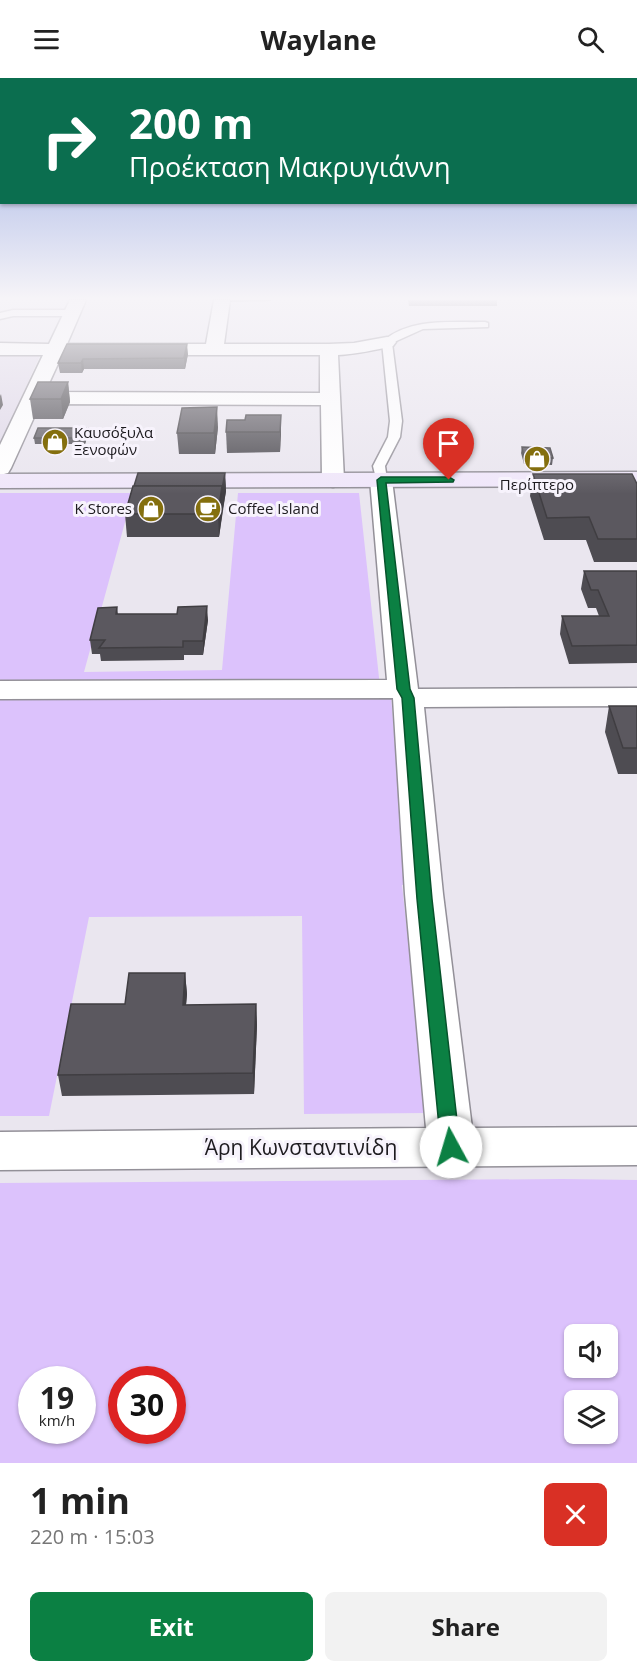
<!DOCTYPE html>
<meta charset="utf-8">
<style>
body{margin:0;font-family:"Open Sans",sans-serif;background:#f2f2f2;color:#222;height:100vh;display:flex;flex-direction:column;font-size:22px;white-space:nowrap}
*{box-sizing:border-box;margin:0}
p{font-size:20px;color:#767676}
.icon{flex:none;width:33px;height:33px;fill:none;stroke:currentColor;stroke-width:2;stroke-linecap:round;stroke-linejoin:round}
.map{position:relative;height:1385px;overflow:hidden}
.side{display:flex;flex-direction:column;background:#fff;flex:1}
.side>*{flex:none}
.hud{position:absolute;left:0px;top:0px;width:638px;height:126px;box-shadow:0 2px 4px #0004;background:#0b6e4f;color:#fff;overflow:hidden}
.tools{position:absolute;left:564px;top:1246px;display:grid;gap:12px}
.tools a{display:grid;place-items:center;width:54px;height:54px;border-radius:9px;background:#fff;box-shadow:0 2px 4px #0004;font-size:30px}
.speed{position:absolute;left:18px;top:1288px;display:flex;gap:12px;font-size:30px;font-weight:700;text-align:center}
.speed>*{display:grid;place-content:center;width:78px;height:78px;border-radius:50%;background:#fff;box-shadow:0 2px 4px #0004;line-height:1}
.speed small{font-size:15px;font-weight:400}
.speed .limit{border:9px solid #d22;background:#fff;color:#111}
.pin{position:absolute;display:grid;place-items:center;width:51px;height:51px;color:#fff;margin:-62px -26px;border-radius:50% 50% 50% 0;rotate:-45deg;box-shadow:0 0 6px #0007}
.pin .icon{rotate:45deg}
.me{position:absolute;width:66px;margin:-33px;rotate:354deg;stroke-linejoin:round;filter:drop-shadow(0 0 4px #0008)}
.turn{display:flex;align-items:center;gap:21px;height:126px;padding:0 30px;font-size:27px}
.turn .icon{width:78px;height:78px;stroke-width:2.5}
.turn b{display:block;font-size:42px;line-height:51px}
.round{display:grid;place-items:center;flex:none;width:63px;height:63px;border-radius:9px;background:#f2f2f2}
.head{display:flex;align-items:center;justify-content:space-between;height:102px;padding:0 30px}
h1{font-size:36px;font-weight:700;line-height:45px}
.primary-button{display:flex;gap:12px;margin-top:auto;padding:12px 30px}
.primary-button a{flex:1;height:69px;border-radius:9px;background:#0b8043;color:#fff;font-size:24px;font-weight:700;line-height:69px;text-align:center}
.primary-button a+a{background:#f2f2f2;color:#222}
header{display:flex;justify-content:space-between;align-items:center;height:78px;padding:0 30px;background:#fff;font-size:27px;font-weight:700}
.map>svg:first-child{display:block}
</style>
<header><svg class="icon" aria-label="menu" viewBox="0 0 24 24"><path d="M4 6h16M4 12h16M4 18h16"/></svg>Waylane<svg class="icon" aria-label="search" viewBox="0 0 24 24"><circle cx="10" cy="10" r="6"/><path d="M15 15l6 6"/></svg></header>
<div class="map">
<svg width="637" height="1385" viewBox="0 0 637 1385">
<rect width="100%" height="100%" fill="#eae6ef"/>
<polygon fill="#e0d9e9" points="0,275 41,275 0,367"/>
<g fill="#dcc2fc" fill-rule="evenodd">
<polygon points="0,415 133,415 84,594 222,592 238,415 359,415 381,618 391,618 406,807 402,807 427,1035 304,1036 302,838 89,839 49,1038 0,1038"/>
<path d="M562 1101 637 1102V1385H0V1105ZM574 1257H608V1290H574ZM32 1302H82V1353H32ZM122 1302H172V1353H122ZM574 1323H608V1356H574Z"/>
</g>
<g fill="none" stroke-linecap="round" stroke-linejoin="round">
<defs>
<g id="lane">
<polygon points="13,232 71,232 76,235 71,238 13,238 0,241 0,235"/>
<path d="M485 244 488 245V249L423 251 392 265 402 343 400 359 385 388 387 402 381 406 377 405 373 388 388 359 390 343 382 264C410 239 451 245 485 244Z"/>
</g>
<g id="street">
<path d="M70 222H86L67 266H206L214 222H230L224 266H329L354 265 387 259 393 260 396 264 393 268C375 272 357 276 338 277L344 402 341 407 333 409 325 407 322 402 321 327 40 326 11 390 8 395 0 397V367L43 277H0V265L49 266ZM62 277H320V315L45 314Z"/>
<polygon points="381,395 389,397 392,402 418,611 637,610 637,628 424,629 443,816 472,1050 637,1049 637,1087 0,1092 0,1054 426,1050 405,816 393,620 0,621 0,603 387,602 370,402 373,397"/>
</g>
<polygon id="secondary" points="637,394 637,408 0,410 0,396"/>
</defs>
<use href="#lane" stroke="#939098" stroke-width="3"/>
<use href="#street" stroke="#939098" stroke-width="3"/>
<use href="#secondary" stroke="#939098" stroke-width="3"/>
<use href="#lane" fill="#fff" fill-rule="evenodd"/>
<use href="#street" fill="#fff" fill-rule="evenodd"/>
<use href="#secondary" fill="#f0e7fa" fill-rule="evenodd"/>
</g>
<g fill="#4e4c52">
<polygon points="230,222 271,222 271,223 230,224"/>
<polygon points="408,222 497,222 497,228 409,228"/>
<polygon points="67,266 188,276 185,291 84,291 82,295 60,295 58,285"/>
<polygon points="68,304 70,324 63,341 33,341 30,321"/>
<polygon points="281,337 280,374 227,375 226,354 245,342"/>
<polygon points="218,349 215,376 179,376 177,355"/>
<polygon points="88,350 88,356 85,366 35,366 34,360"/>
<polygon points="522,369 553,380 552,387 524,386 521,375"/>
<polygon points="225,395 226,413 219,459 127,459 125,436"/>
<polygon points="533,396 637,406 637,484 594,484 586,462 544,462 530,418"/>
<polygon points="584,493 637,493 637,585 569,586 560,556 562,538 599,538 596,530 588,530 581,511"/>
<polygon points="117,529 118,536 208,542 203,577 184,577 184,582 101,583 100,576 92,576 90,562"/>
<polygon points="609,628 637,628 637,696 618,696 605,654"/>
<polygon points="185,895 187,916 186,927 256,926 257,947 254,1016 62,1018 58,997 125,926"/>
</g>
<g fill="#403e42">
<polygon points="187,266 188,276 185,291 184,280"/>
<polygon points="83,281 84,291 82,295 81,285"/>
<polygon points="68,304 70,324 63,341 61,321"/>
<polygon points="1,316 3,327 0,332 0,318"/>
<polygon points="217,329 218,349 215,376 214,355"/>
<polygon points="281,337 281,357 280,374 280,354"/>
<polygon points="88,350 88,356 85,366 84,360"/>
<polygon points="225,395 226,413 223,430 222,411"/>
<polygon points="222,408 223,430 219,459 218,436"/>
<polygon points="207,528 208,542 203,577 203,563"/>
<polygon points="185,895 187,916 184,948 183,927"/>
<polygon points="256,926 257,947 254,1016 253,995"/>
</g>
<g fill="#5b585f" stroke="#403e42" stroke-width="1.5">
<polygon points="67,266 187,266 184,280 83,281 81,285 58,285"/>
<polygon points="38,304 68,304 61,321 30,321"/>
<polygon points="217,329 214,355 177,355 182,330"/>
<polygon points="246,337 281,337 280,354 226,354 227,342 245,342"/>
<polygon points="38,350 88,350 84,360 34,360"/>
<polygon points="522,369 550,370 553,380 524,380"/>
<polygon points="138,395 225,395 222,411 222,408 134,408"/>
<polygon points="533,396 632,396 637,406 637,461 598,461 589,439 547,440"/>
<polygon points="133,408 222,408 218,436 125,436"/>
<polygon points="584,493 637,493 637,567 572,568 562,538 609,538 598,512 591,512"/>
<polygon points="207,528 203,563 183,563 183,569 99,570 105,562 90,562 98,530 117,529 116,536 177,536 178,529"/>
<polygon points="609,628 637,628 637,670 623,670"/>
<polygon points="129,895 185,895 183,927 256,926 253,995 58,997 71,926 125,926"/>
</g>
<linearGradient id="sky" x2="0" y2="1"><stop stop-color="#91a4e0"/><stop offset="0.53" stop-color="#f6f4f8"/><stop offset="1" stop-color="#f6f4f8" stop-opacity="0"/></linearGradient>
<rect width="637" height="416" fill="url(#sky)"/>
<polygon fill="#0b8043" stroke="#07532c" stroke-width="1.5" points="449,399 454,402 453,404 386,405 410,611 414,620 432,821 460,1069 458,1075 451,1077 444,1075 441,1069 417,821 402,620 397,611 377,402 381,399"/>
<defs>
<symbol id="shop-disc" viewBox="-11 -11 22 22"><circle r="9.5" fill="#846f0e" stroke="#f7f3fc"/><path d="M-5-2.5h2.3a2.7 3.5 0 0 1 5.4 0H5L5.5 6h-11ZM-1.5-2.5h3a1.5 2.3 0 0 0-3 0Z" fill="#fff"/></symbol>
<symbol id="cafe-disc" viewBox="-11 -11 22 22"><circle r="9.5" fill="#846f0e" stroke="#f7f3fc"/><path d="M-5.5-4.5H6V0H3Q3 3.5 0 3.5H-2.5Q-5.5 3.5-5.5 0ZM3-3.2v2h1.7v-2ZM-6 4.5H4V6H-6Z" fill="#fff"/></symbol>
</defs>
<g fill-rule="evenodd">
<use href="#shop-disc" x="40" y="349" width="30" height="30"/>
<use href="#shop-disc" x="522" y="366" width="30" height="30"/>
<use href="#shop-disc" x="136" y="416" width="30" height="30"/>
<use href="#cafe-disc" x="193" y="416" width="30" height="30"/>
</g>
<g text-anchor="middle" stroke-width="6" stroke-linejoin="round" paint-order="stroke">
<g font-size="15" fill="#1d1b1f" stroke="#f7f3fc" text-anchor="start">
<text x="74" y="360">Καυσόξυλα<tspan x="74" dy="17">Ξενοφών</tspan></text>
<text x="537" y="412" text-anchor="middle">Περίπτερο</text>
<text x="132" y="436" text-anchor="end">K Stores</text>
<text x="228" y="436">Coffee Island</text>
</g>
<g font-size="21" fill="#1d1b1f" stroke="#f7f3fc">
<text x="301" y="1077">Άρη Κωνσταντινίδη</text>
</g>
</g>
</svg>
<div class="tools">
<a><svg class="icon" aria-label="sound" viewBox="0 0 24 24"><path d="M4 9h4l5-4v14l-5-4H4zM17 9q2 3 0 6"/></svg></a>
<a><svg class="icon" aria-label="layers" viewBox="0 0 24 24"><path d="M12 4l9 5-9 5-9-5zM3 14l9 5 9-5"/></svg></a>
</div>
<div class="speed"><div>19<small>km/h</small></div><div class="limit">30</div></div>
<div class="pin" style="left:449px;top:402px;background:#d93025"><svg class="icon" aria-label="arrive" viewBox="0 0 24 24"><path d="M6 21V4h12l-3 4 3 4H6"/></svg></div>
<svg class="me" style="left:451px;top:1069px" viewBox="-20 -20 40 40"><circle r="19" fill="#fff"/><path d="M0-13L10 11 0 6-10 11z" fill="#0b8043"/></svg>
<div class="hud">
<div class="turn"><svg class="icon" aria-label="right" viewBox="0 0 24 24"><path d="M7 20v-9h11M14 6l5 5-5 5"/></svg><div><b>200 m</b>Προέκταση Μακρυγιάννη</div></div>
</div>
</div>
<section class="side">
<div class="head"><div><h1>1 min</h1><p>220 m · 15:03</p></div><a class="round" style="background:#d93025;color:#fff"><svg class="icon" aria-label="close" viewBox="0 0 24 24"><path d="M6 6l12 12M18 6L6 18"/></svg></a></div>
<div class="primary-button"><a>Exit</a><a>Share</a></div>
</section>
